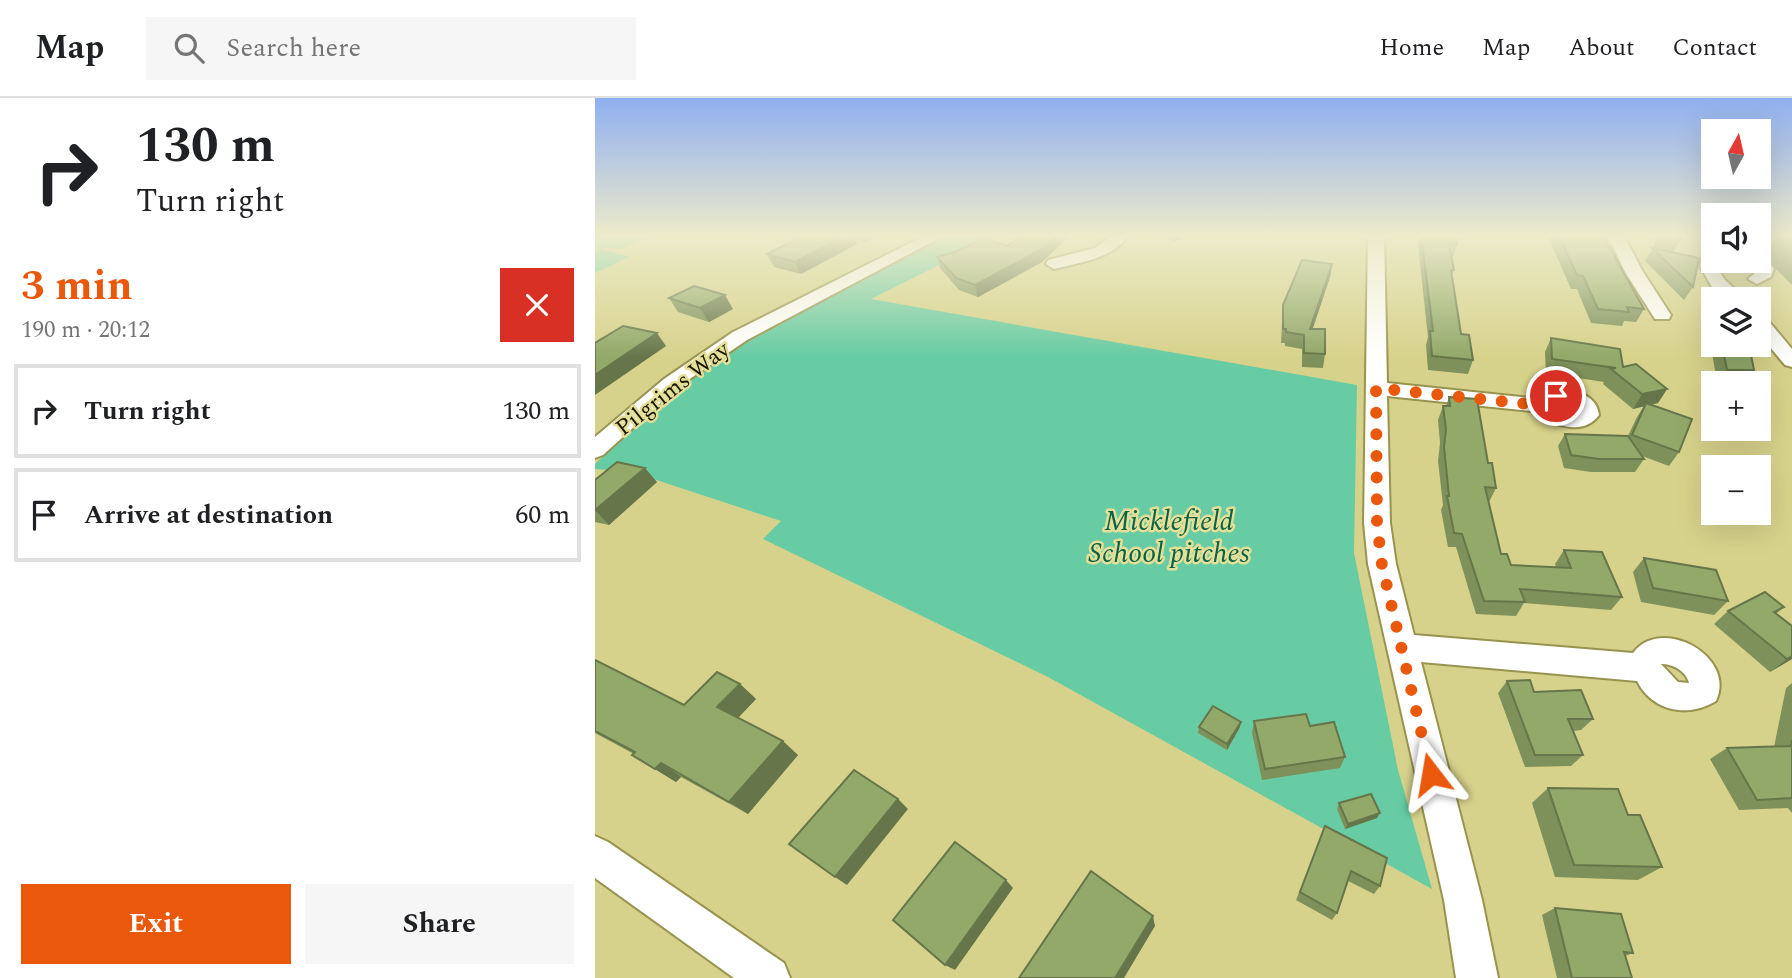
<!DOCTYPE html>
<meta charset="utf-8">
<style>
body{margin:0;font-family:Spectral,serif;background:#f6f6f6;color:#202124;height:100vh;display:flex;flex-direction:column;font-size:26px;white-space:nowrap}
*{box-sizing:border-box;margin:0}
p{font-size:23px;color:#757577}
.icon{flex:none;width:38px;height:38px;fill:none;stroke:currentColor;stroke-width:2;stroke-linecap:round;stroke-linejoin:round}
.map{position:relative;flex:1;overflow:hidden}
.panel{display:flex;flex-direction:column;background:#fff;width:595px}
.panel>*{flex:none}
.guide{background:#fff;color:#202124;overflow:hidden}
.needle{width:46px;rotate:8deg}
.controls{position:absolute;left:1106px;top:21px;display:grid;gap:14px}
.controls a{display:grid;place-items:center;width:70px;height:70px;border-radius:0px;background:#fff;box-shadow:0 7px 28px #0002;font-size:35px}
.pin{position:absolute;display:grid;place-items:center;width:60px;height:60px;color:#fff;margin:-30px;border:4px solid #fff;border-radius:50%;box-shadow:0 2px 7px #0007}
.me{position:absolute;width:77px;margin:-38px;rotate:346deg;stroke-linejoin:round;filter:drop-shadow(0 0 5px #0008)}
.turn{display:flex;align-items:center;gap:24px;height:147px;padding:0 21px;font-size:32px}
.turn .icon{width:91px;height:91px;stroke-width:2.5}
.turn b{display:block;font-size:49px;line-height:60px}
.round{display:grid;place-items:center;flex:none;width:74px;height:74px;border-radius:0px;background:#f6f6f6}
.summary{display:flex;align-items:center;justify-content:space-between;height:119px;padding:0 21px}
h1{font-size:42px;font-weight:700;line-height:52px;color:#ea580c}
.primary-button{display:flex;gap:14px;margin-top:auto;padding:14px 21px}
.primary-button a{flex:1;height:80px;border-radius:0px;background:#ea580c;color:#fff;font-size:28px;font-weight:700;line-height:80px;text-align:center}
.primary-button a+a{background:#f6f6f6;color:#202124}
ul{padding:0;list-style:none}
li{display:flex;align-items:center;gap:21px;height:94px;margin:0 14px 10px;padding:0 7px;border:4px solid #e0e0e0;border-radius:0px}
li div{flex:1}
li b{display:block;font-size:26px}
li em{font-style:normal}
header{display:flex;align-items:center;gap:42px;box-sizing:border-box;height:98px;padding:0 35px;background:#fff;border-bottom:2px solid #e0e0e0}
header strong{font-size:33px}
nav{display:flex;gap:38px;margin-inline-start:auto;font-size:24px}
.search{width:490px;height:63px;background:#f6f6f6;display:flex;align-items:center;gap:18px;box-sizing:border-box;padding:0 24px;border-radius:0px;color:#757577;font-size:26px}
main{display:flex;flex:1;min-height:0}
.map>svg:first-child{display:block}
</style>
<header>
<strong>Map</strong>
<div class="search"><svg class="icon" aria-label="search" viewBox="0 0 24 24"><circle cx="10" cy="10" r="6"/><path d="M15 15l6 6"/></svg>Search here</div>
<nav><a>Home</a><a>Map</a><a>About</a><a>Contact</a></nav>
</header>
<main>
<section class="panel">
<div class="guide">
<div class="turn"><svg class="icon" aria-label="right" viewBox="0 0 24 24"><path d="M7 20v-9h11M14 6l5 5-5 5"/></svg><div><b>130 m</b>Turn right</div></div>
</div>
<div class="summary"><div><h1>3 min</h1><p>190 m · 20:12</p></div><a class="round" style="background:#d93025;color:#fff"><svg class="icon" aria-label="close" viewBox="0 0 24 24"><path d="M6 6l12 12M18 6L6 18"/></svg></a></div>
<ul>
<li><svg class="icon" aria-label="right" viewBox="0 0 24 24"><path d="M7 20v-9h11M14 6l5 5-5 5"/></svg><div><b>Turn right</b></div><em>130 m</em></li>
<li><svg class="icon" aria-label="arrive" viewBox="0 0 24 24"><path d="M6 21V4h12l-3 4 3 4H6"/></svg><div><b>Arrive at destination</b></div><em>60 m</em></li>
</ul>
<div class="primary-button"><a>Exit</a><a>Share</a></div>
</section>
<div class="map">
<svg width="1197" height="880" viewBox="0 0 1197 880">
<rect width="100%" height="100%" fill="#d7d28b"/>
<g fill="#67cca3">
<polygon points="0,136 61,136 26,151 0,149"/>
<path d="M357 136H406L276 201 762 287 759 455 803 672 837 791 453 579 168 441 186 423 37 374 0 371V366C39 330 78 293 121 261 191 210 280 174 357 136Z"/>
<polygon points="4,150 34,159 0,175 0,152"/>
</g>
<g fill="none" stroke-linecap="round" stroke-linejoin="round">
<defs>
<g id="minor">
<polygon points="333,136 352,136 152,242 83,289 8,357 0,360 0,339 69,281 138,234"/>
<path d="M519 136H535C517 161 487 164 459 171L451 166 453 162 500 150Z"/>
<path d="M773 136H789L792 285 945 301 948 295C968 290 1001 291 1004 317 990 337 959 330 945 314L792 298 795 425 801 466 819 537 1038 555C1066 517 1142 558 1121 603 1093 620 1058 614 1042 583L826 564 887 802 903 880H861L849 802 773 466 769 425ZM964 305 974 307 982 314 974 315 963 308ZM1066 566C1078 566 1091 573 1094 585L1083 584Z"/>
<polygon points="1012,136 1028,136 1048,174 1076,217 1074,221 1060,221 1030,174"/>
<polygon points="1166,136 1197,136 1197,143 1174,141"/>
<polygon points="1118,143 1118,163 1123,163 1121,168 1130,182 1150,201 1131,201 1117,189 1105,168 1110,148"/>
<polygon points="1164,156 1170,157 1179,171 1176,179 1162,186 1153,181 1162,173 1157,163 1164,163"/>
<polygon points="1164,218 1171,220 1197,251 1197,269 1190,267 1164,236"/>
<polygon points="0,738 13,744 189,865 195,880 139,880 0,780"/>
</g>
</defs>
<use href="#minor" stroke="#98934e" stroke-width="4"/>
<use href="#minor" fill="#fff" fill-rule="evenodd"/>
</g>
<g fill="#7e915a">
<polygon points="211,136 286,136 269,144 260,140 262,146 206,176 179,169 172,156"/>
<polygon points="433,136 476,136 447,164 383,199 364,192 345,170 342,159 411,148"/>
<polygon points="559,136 594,136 579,144"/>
<polygon points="824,136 860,136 862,146 858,159 857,159 859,172 857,179 866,236 878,262 873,276 833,272 831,247 833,239 823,147 825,139"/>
<polygon points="952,136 1007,136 1049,211 1041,224 1029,223 1027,228 996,225 982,191 976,191"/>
<polygon points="1062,136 1087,136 1085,142 1078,154 1098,189 1089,202 1050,163 1058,150"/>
<polygon points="1184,136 1197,136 1197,187 1181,171 1171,155"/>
<polygon points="737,166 735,179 717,231 730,256 728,270 707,269 707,251 690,248 690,245 686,245 688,207"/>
<polygon points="74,200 138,211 114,224 83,214"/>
<polygon points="1118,223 1118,247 1154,247 1159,272 1150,285 1122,285 1113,230"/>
<polygon points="956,240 1028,269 1072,291 1063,305 1055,307 1084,354 1074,368 1047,358 1049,361 1040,374 996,374 969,370 963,348 970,336 1033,338 1042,319 1049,308 1038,311 1008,286 1009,284 951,275 950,254"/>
<polygon points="854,299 893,365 901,390 894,404 893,404 906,456 916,467 961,469 960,466 969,452 1027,499 1016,512 929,505 921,518 881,516 861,449 853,449 846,412 848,407 843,363 845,345 843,322 848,308 851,308"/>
<polygon points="0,382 62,384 14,427 0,424"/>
<polygon points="1049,460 1133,503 1119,517 1046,504 1038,474"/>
<polygon points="1189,509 1181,516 1197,561 1175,574 1119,526 1133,513"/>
<polygon points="0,562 89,607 145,586 161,601 143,620 203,657 153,716 86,679 81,684 37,657 39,656 0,635"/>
<polygon points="912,583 939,594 998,621 986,632 978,633 988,657 976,668 930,669 903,595"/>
<polygon points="1197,585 1197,715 1193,710 1144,712 1115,661 1132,650 1179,649 1191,590"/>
<polygon points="659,623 715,628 750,659 745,670 667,682 657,635"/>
<polygon points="604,629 645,629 632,652 603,635"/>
<polygon points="953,690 1033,717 1067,769 1043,782 960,779 937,705"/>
<polygon points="744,705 782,720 750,731 742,711"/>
<polygon points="730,728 785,788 779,796 753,783 742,815 737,822 701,802"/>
<polygon points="960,810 1038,855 1030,858 1037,880 962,880 947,817"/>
</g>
<g fill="#66764a">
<polygon points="253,136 258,136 262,146 206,176 200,164"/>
<polygon points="266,136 286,136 269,144"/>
<polygon points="463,136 476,136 447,164 383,199 380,187"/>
<polygon points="579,136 594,136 579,144"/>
<polygon points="737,166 735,179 713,245 715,231"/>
<polygon points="130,197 138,211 114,224 105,210"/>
<polygon points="62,235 71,248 0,297 0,277"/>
<polygon points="1072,291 1063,305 1038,311 1047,296"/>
<polygon points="50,370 62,384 14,427 0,412"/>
<polygon points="1197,558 1197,561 1175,574 1192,561"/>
<polygon points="145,586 161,601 139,624 122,609"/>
<polygon points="646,624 645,629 632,652 632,646"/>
<polygon points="188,643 203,657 153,716 134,704"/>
<polygon points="66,665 86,679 81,684 60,671"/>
<polygon points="303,701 313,711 252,787 240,779"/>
<polygon points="785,715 782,720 750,731 753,726"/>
<polygon points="411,782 418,790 360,872 350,867"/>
<polygon points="558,818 560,828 529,880 520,880"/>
</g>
<g fill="#92a969" stroke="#66764a" stroke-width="2">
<polygon points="211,136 253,136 200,164 172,156"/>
<polygon points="433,136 463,136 445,152 380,187 361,180 342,159 360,154 390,140 411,148"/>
<polygon points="826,136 860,136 862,146 854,146 859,172 856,172 866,236 874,237 878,262 837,258 835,233 838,233"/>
<polygon points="963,136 1007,136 1049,211 1032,209 1034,214 1003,211 988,178 982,177"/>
<polygon points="1065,136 1087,136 1085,142 1064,138"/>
<polygon points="1191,136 1197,136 1197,143"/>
<polygon points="1057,150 1104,160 1098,189"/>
<polygon points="707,162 737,166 715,231 730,231 730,256 709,255 709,237 691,234 691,231 688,231 688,207"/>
<polygon points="99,188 130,197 105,210 74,200"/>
<polygon points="28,228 62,235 0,277 0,245"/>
<polygon points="956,240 1025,251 1028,269 1041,266 1072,291 1047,296 1016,271 1021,270 957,261"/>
<polygon points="1127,247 1154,247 1159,272 1132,272"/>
<polygon points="854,299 882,301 893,365 897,365 901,390 890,389 906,456 912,456 916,467 976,470 969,452 1007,454 1027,499 925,491 930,504 889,503 867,436 859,435 852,398 854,398 849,349 851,331 848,308 855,308"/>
<polygon points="1051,305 1097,321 1084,354 1037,337"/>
<polygon points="970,336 1033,338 1049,361 1004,361 976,357"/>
<polygon points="22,364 50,370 0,412 0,382"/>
<polygon points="1049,460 1121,472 1133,503 1058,490"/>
<polygon points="1170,494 1189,509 1179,514 1197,528 1197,558 1192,561 1133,513"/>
<polygon points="0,562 89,607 122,574 145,586 122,609 188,643 134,704 66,665 60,671 37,657 40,654 0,633"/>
<polygon points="935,582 939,594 986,592 998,621 973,621 988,657 940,657 912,583"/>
<polygon points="618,608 646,624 632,646 604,629"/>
<polygon points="711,616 715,628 739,624 750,659 670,671 659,623"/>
<polygon points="1197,642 1197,700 1162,702 1132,650 1196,648"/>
<polygon points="259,672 303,701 240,779 194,746"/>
<polygon points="953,690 1023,691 1033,717 1045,717 1067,769 979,767"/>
<polygon points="776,696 785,715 753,726 744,705"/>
<polygon points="730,728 792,760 785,788 756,773 742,815 705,794"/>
<polygon points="360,744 411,782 350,867 298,822"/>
<polygon points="496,773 558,818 520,880 424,880"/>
<polygon points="960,810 1026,816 1038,855 1029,854 1037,880 977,880"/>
</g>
<linearGradient id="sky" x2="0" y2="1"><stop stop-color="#8faff0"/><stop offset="0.53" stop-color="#edebcb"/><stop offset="1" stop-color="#edebcb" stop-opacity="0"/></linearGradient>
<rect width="1197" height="259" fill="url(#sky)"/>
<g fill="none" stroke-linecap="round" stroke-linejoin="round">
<polyline stroke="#ea580c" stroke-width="12" stroke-dasharray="0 21.6" points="836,676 787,467 782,425 781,290 952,308 952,303 961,298"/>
</g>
<g text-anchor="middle" stroke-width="5" stroke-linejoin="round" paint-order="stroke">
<g font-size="23" fill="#191600" stroke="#e4df98">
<text transform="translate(77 290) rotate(-38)" y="8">Pilgrims Way</text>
</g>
<g font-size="28" font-style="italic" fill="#086245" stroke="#e4df98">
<text x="574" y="432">Micklefield<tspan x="574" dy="32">School pitches</tspan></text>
</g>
</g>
</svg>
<div class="controls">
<a><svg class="needle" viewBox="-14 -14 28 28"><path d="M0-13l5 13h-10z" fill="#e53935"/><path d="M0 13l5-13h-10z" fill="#757577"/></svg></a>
<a><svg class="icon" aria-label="sound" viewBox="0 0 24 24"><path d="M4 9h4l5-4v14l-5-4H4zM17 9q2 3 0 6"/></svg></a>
<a><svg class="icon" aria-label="layers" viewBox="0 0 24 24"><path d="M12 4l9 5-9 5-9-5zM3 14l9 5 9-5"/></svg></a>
<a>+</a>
<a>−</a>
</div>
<div class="pin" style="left:961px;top:298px;background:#d93025"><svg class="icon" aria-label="arrive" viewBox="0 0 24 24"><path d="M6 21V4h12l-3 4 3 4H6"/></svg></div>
<svg class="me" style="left:836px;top:676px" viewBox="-20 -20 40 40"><path d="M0-17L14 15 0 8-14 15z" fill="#ea580c" stroke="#fff" stroke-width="4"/></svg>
</div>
</main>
